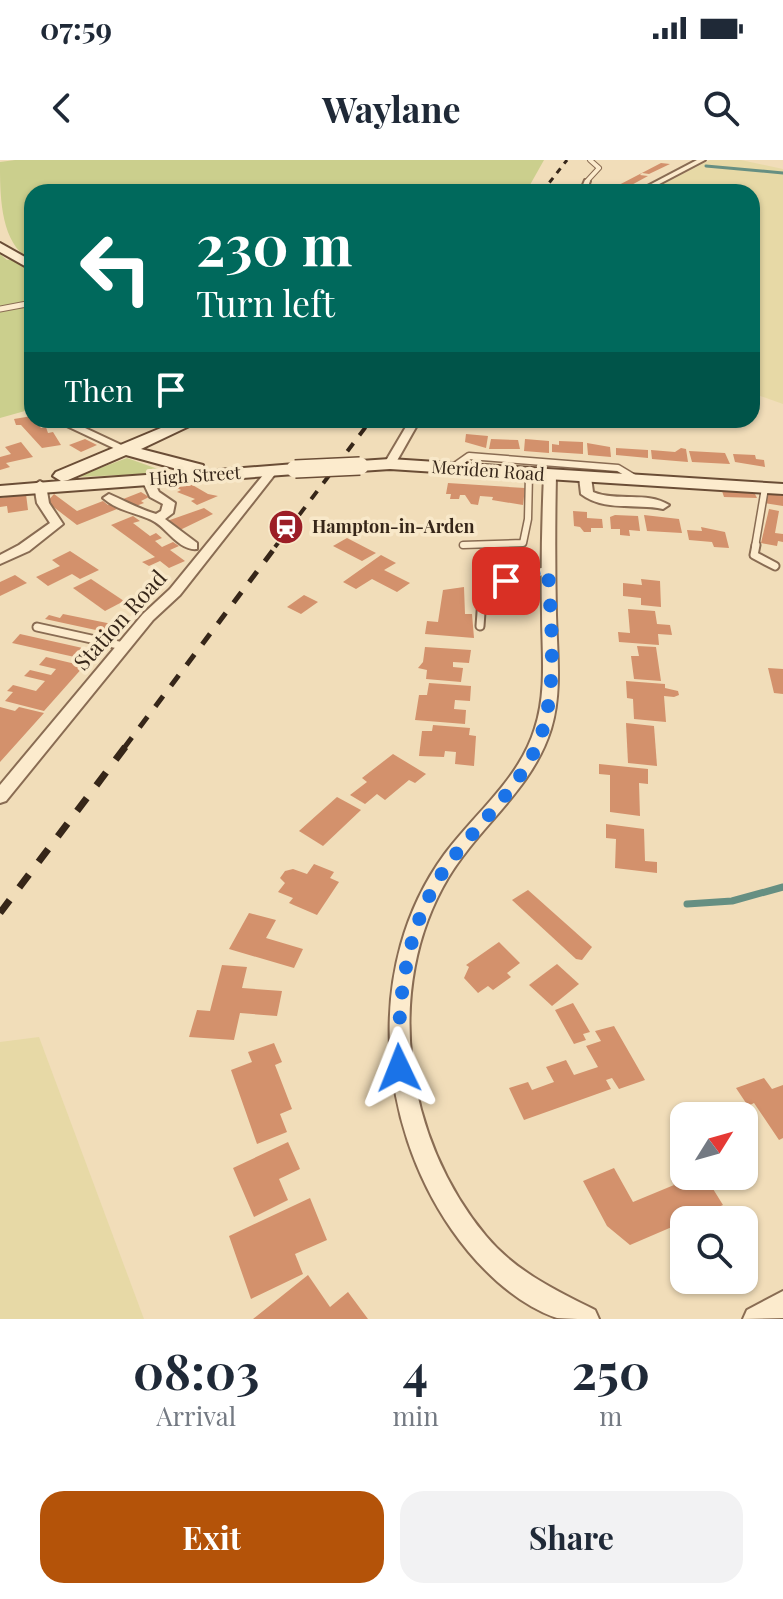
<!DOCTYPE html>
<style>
body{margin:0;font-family:"Playfair Display",serif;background:#f2f2f3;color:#1f2937;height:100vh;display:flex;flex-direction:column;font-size:30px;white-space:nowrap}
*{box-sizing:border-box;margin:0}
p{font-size:26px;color:#747a83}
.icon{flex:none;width:44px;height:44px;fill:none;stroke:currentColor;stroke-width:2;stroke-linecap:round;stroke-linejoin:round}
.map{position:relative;height:1159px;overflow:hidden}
.drawer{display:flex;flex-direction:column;background:#fff;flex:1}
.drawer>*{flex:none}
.hud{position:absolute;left:24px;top:24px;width:736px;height:244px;border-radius:24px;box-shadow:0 2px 6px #0004;background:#00695c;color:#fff;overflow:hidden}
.needle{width:52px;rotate:53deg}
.tools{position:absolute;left:670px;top:942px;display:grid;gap:16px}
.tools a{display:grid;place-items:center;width:88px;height:88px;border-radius:16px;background:#fff;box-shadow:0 2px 6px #0004;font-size:40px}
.pin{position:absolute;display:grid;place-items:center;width:68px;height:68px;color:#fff;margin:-34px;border-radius:16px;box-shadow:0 4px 12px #0006}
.me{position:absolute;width:88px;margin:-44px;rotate:358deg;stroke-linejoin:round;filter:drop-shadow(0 0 6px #0008)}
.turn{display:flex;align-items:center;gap:28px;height:168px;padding:0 40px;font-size:36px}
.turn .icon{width:104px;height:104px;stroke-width:2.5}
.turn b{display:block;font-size:56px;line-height:68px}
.then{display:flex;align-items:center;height:76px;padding:0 40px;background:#0003;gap:16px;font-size:30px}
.eta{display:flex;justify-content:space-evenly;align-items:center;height:136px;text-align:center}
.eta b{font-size:48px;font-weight:700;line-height:56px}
.primary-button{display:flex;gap:16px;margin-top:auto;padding:16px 40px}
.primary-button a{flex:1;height:92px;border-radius:24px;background:#b45309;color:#fff;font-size:32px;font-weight:700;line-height:92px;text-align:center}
.primary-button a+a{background:#f2f2f3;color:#1f2937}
.status{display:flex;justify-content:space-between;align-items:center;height:56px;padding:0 40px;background:#fff;direction:ltr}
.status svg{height:22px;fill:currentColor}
header{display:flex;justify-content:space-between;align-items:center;height:104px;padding:0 40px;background:#fff;font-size:36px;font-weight:700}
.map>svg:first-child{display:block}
</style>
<div class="status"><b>07:59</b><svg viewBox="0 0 49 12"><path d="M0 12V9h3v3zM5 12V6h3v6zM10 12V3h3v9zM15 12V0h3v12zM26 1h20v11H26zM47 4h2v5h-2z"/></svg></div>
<header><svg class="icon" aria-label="back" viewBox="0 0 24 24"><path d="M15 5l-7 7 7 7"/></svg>Waylane<svg class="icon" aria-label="search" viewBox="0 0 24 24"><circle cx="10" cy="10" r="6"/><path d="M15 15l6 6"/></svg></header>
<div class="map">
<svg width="783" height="1159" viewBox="0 0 783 1159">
<rect width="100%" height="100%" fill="#f1ddb9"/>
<g fill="#e7d9a6">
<polygon points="710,0 741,0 783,9 783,244 752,233 752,32 648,32"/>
<polygon points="39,877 144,1159 0,1159 0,882"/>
</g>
<g fill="#cbcf8d">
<path d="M15 0H544L526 32H32V249L0 258V94L7 100 26 97C0 78 0 34 0 2Z"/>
<polygon points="127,298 169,313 76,317"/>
</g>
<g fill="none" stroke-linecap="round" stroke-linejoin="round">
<polyline stroke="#668f82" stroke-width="3" points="706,6 783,13"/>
<polyline stroke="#668f82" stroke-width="7" points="687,744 732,741 783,727"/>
</g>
<g fill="#d3916c">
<polygon points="661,3 670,4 649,14 642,13 640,15 648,16 626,28 615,27"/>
<polygon points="32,256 41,268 46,267 48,273 53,272 61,285 42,288 21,265 16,265 14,259"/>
<polygon points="466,274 488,276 486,288 465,282"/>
<polygon points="85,279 97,285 81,292 69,285"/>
<polygon points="491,279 518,280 520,289 489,289"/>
<polygon points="525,279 549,281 549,293 524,291"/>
<polygon points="559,281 583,282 583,294 552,292 552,284 559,285"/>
<polygon points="21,282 33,297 6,303 10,307 0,310 0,297 11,294 5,287"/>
<polygon points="587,283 610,287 611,297 588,295"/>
<polygon points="616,288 648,290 648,298 616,295"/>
<polygon points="681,288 686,289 688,302 652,299 651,290 675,292"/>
<polygon points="689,291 725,293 730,304 692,302"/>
<polygon points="733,294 755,295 756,299 764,300 765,307 735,302"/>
<polygon points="189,323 208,334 218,336 197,345 191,341 195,339 177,332 181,330 177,328"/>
<polygon points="448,323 525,328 523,345 492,340 493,337 480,336 478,345 471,344 465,335 460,335 459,339 450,339 451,334 446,334"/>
<polygon points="722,331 754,332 757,338 724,337"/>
<polygon points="141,332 149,337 141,341 144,343 136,346 132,343 77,365 47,342 54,334 77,351 103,341 108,345"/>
<polygon points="766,333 783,336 783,346 764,343"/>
<polygon points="26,334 28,350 8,353 7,346 0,347 0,338"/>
<polygon points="204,348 213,354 180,370 167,361"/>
<polygon points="769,349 779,351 775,373 783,374 783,382 778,381 777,386 761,383"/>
<polygon points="573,351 587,352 587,358 602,359 603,368 591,368 591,372 584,372 580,367 574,366"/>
<polygon points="615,355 638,356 640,371 629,370 630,376 620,375 620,369 611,369 610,357"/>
<polygon points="644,355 679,359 682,373 647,371"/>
<polygon points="133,356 140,361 133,363 150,376 156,373 162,378 155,381 162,387 173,382 179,386 170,390 185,401 169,408 160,401 149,406 142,402 155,397 111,365"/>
<polygon points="701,367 725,372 729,388 714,387 712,382 689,380 687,370 702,371"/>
<polygon points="347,378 376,393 362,401 333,386"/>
<polygon points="70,391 99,410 80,419 72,414 48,426 36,417 60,406 52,400"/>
<polygon points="381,395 396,403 384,410 410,423 397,432 372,419 356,429 343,422"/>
<polygon points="15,415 27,423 0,436 0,422"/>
<polygon points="91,419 124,441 105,451 73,428"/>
<polygon points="641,419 660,421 661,447 641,445 641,438 623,436 623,423 642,425"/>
<polygon points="464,427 465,454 472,454 474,478 425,474 427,461 438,462 443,430"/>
<polygon points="304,435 318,442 301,454 287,447"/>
<polygon points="628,449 655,451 657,464 670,465 672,475 658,474 659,485 619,482 618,472 630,473"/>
<polygon points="63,454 112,464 105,472 45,459 49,455 60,458"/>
<polygon points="20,474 96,491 88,500 12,483"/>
<polygon points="637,486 656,487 661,521 634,519 631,496 639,496"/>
<polygon points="425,487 471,490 469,503 453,502 453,507 463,508 461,522 426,519 427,510 418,508 423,502"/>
<polygon points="46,497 84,506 44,551 5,541 13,532 7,531 13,525 36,531 45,521 24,516 30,510 51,515 56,509 39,505"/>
<polygon points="768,508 783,509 783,534 774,533"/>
<polygon points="626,521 665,524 665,528 678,531 679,535 674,537 664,536 666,562 634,559 633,539 627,538"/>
<polygon points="429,523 471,526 470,541 455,540 454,549 466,550 465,564 415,560 419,535 427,535"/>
<polygon points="0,547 15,551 19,547 44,553 0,602"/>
<polygon points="626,563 654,566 657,606 628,603"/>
<polygon points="433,565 470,568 469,575 476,576 474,606 455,604 456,592 445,591 444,597 419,596 422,571 432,571"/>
<polygon points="393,594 426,614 415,623 409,620 385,640 377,634 365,644 350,635 367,622 362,618"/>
<polygon points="599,604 648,609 648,624 639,623 640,656 610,652 610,615 599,614"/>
<polygon points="337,637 361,650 323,686 299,671"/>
<polygon points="606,664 644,669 645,701 657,702 657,713 615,708 616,679 606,678"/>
<polygon points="314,704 334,712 330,718 339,722 317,755 289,743 293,738 278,732 285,723 280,718 285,711 293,709 307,714"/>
<polygon points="528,730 592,787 582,800 576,799 512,740"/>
<polygon points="249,753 276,760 266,778 303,789 294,808 229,789"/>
<polygon points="499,782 520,803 507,813 511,817 493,830 488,826 478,833 464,818 469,807 466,805"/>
<polygon points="557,804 579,824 552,846 529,825"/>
<polygon points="222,805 247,807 242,828 282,831 277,856 240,853 234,880 189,877 197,850 210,851"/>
<polygon points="573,843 590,872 583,874 586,880 574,884 555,850"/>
<polygon points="614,866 645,920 619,929 612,918 606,920 611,929 524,960 509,928 528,922 532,930 554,922 546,907 566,900 574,915 598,907 586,886 601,881 595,871"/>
<polygon points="274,883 282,902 275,905 292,949 280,954 287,972 257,984 231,910 252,902 248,892"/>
<polygon points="764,918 772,929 783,925 783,978 779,980 754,943 748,946 736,928"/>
<polygon points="288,982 300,1009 279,1019 288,1040 254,1057 233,1008"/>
<polygon points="614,1008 633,1042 674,1025 671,1020 684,1015 705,1016 723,1045 630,1085 607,1066 583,1021"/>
<polygon points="310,1038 327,1080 295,1094 303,1114 251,1139 229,1076"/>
<polygon points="308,1115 330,1147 348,1132 368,1159 253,1159"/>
</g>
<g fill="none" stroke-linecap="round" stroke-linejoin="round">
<defs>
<polyline id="lane-far3" points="587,21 599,8 590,0"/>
<polyline id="lane-far2" points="0,149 32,143"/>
<g id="lane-far1">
<polyline points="452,308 469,296 618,308 638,320"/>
<polyline points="463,385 523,383 528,359 529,314"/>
<polyline points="755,387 765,328"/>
</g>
<g id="lane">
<polyline points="756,385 754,395 775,406"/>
<polyline points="480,466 482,439 506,421 548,410"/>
<polyline points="37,467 123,486"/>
</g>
<g id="street">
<polygon points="697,0 705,0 644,32 636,32"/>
<polygon points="585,20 590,21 586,32 580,32"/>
<polygon points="54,260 68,260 132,290 122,292"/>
<polygon points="410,260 420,260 394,306 386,306 384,304"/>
<polygon points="272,308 278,311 276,313 180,435 153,460 6,641 0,643 0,625 143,454 170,429 268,309"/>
<path d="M550 312 556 315C555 362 555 408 556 455 557 492 562 533 551 569 532 630 479 666 448 718 382 829 405 979 486 1076 515 1111 555 1130 595 1150L599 1159C586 1159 569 1159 557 1158 514 1143 477 1106 452 1070 377 962 364 805 444 695 475 653 519 620 535 568 547 532 542 491 542 454 541 408 542 361 544 315Z"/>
<path d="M585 314 591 317 593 332C617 342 647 331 669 345L663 349C636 343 604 352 581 334L579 317Z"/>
<path d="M148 316 152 318 159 332 175 343 173 353 165 359 197 383V389C180 391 168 370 155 362 138 352 120 353 103 338L109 334C125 341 139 349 156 354L161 351 163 344 150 337 142 320Z"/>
<polygon points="40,321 46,325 49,343 63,364 29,391 0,404 0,395 19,385 50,363 37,343 34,325"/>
<polygon points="783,1131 783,1158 743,1159 747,1150"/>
</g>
<g id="secondary">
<polygon points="0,83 32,101 32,110 0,92"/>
<path d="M180 260H202L141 289 203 305 205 311 295 304 304 309 295 314 0 336V326L61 321 53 316 56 312ZM126 295 188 312 63 321 68 320Z"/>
<polygon points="390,299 783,324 783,334 390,309 360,311 351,306 360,301"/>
</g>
</defs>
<use href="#lane-far3" stroke="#896c53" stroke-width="6"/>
<use href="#lane-far2" stroke="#896c53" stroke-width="7"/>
<use href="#lane-far1" stroke="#896c53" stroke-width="9"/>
<use href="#lane" stroke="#896c53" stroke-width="11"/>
<use href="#street" stroke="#896c53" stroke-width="4"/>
<use href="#secondary" stroke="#6a4d36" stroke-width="4"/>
<use href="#lane-far3" stroke="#fcebcd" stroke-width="4"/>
<use href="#lane-far2" stroke="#fcebcd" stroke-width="5"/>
<use href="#lane-far1" stroke="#fcebcd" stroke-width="6"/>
<use href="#lane" stroke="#fcebcd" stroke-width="7"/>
<use href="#street" fill="#fcebcd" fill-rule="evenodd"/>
<use href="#secondary" fill="#fcebcd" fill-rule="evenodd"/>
<polyline stroke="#362619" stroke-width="3" stroke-dasharray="6 6" stroke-linecap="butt" points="542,32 567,0"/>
<polyline stroke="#362619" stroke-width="4" stroke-dasharray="10 10" stroke-linecap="butt" points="275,387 371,260"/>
<polyline stroke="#362619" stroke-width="5" stroke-dasharray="13 13" stroke-linecap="butt" points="124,588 277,385"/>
<polyline stroke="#362619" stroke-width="7" stroke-dasharray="16 16" stroke-linecap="butt" points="0,753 126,586"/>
<defs>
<polyline id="secondary-bridge" points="295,309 360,306"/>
</defs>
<use href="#secondary-bridge" stroke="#6a4d36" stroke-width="20" stroke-linecap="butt"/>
<use href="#secondary-bridge" stroke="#fcebcd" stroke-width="17"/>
</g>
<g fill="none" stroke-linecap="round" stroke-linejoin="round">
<path stroke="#1a73e8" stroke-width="14" stroke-dasharray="0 25.2" d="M399 908C397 830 408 750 460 689 489 653 530 615 543 569 557 520 551 460 548 410L506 421"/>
</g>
<defs>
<symbol id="station-disc" viewBox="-11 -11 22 22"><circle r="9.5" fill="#9c1e26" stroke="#f8e8c9"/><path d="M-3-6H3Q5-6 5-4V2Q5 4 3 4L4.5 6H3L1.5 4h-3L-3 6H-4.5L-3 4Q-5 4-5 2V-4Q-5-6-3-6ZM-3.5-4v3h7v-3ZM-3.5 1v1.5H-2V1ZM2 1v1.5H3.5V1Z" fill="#fff"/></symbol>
</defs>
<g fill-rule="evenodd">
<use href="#station-disc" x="266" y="347" width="40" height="40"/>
</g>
<g text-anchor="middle" stroke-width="7" stroke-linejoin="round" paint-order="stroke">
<g font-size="18" fill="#362619" stroke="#f8e8c9">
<text transform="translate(488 311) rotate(4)" y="6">Meriden Road</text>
<text transform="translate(195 316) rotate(-4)" y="6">High Street</text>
</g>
<g font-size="18" font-weight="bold" fill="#362619" stroke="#f8e8c9" text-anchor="start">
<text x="312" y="373">Hampton-in-Arden</text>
</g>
<g font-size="22" fill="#362619" stroke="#f8e8c9">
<text transform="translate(120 460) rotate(-48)" y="8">Station Road</text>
</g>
</g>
</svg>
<div class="tools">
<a><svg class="needle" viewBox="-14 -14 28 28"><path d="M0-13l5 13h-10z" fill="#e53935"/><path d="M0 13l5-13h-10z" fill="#747a83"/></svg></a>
<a><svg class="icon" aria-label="search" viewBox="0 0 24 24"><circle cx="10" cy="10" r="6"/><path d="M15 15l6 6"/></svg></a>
</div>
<div class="pin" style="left:506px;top:421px;background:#d93025"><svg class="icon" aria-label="arrive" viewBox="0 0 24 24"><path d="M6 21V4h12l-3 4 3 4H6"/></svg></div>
<svg class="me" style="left:399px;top:908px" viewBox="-20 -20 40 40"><path d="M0-17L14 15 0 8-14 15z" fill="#1a73e8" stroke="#fff" stroke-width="4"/></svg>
<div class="hud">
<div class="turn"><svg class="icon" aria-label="left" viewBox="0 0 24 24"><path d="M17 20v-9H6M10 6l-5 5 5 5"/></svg><div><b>230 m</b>Turn left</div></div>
<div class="then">Then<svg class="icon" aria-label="arrive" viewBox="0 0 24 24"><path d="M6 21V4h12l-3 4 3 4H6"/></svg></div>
</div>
</div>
<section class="drawer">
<div class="eta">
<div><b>08:03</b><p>Arrival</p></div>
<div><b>4</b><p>min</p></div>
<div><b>250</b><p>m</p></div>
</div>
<div class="primary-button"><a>Exit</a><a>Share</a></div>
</section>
